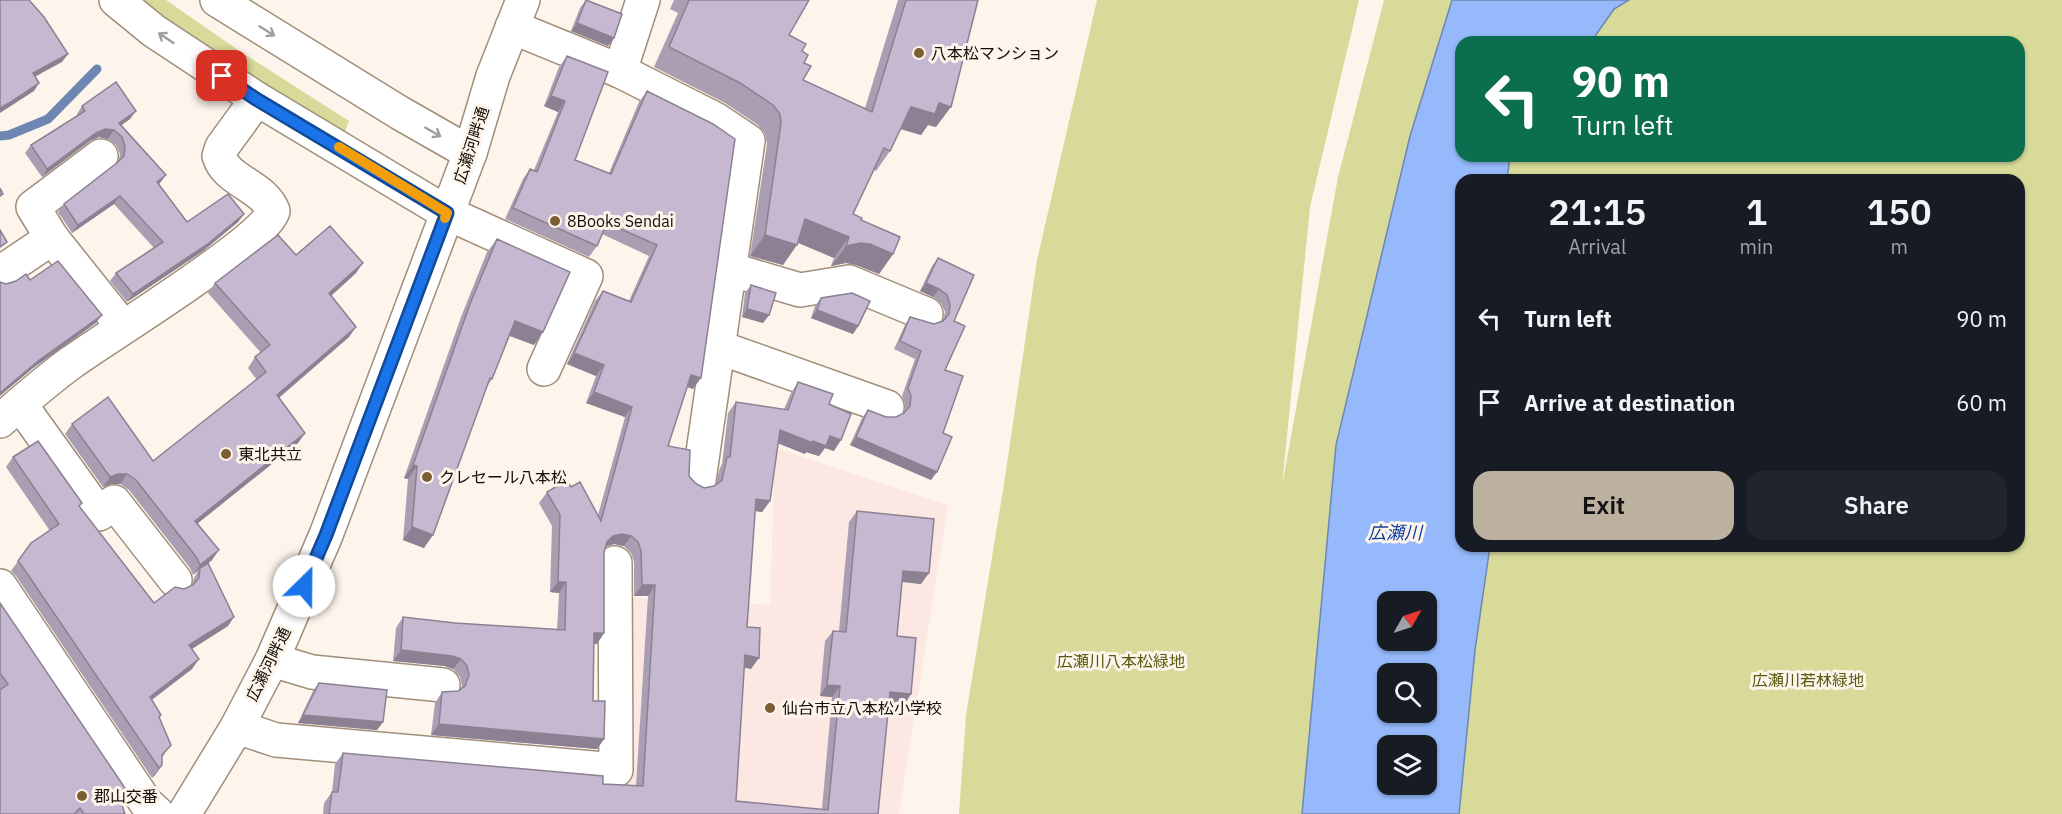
<!DOCTYPE html>
<meta charset="utf-8">
<style>
body{margin:0;font-family:"IBM Plex Sans","Noto Sans JP",sans-serif;background:#20242c;color:#f1f3f6;height:100vh;display:flex;flex-direction:column;font-size:22px;white-space:nowrap}
*{box-sizing:border-box;margin:0}
p{font-size:20px;color:#9ea1a6}
.icon{flex:none;width:33px;height:33px;fill:none;stroke:currentColor;stroke-width:2;stroke-linecap:round;stroke-linejoin:round}
.map{position:relative;flex:1;overflow:hidden}
.sheet{position:absolute;left:1455px;top:174px;width:570px;height:378px;display:flex;flex-direction:column;background:#171b24;border-radius:18px;box-shadow:0 2px 4px #0004}
.sheet>*{flex:none}
.hud{position:absolute;left:1455px;top:36px;width:570px;height:126px;border-radius:18px;box-shadow:0 2px 4px #0004;background:#0b6e4f;color:#fff;overflow:hidden}
.needle{width:39px;rotate:51deg}
.tools{position:absolute;left:1377px;top:591px;display:grid;gap:12px}
.tools a{display:grid;place-items:center;width:60px;height:60px;border-radius:12px;background:#171b24;box-shadow:0 2px 4px #0004;font-size:30px}
.pin{position:absolute;display:grid;place-items:center;width:51px;height:51px;color:#fff;margin:-26px;border-radius:12px;box-shadow:0 3px 9px #0006}
.me{position:absolute;width:66px;margin:-33px;rotate:23deg;stroke-linejoin:round;filter:drop-shadow(0 0 4px #0008)}
.turn{display:flex;align-items:center;gap:21px;height:126px;padding:0 18px;font-size:27px}
.turn .icon{width:78px;height:78px;stroke-width:2.5}
.turn b{display:block;font-size:42px;line-height:51px}
.eta{display:flex;justify-content:space-evenly;align-items:center;height:102px;text-align:center}
.eta b{font-size:36px;font-weight:600;line-height:42px}
.primary-button{display:flex;gap:12px;margin-top:auto;padding:12px 18px}
.primary-button a{flex:1;height:69px;border-radius:18px;background:#bcb09e;color:#111;font-size:24px;font-weight:600;line-height:69px;text-align:center}
.primary-button a+a{background:#20242c;color:#f1f3f6}
ul{padding:0;list-style:none}
li{display:flex;align-items:center;gap:18px;height:84px;padding:0 18px}
li div{flex:1}
li b{display:block;font-size:22px}
li em{font-style:normal}
.map>svg:first-child{display:block}
</style>
<div class="map">
<svg width="2062" height="814" viewBox="0 0 2062 814">
<rect width="100%" height="100%" fill="#fdf5ec"/>
<polygon fill="#fde7e3" points="775,448 948,505 899,814 620,814 629,597 770,605"/>
<g fill="#d7da99">
<polygon points="139,0 166,0 238,50 349,121 344,134 215,57"/>
<polygon points="1097,0 1359,0 1310,207 1282,486 1338,177 1384,0 1452,0 1410,136 1336,445 1302,814 959,814 966,715 1004,484 1037,260"/>
<polygon points="1629,0 2062,0 2062,814 1459,814 1475,650 1490,546 2019,546 2019,180 1507,180 1510,156 2019,156 2019,42 1591,42 1614,9"/>
</g>
<path fill="#95b9fa" stroke="#6e86b1" stroke-width="1.5" fill-rule="evenodd" d="M1452 0H1629L1614 9 1591 42H1461V156H1510L1507 180H1461V546H1490L1475 650 1459 814H1302L1336 445 1410 136ZM1388 602H1426V640H1388ZM1388 674H1426V712H1388ZM1388 746H1426V784H1388Z"/>
<g fill="none" stroke-linecap="round" stroke-linejoin="round">
<polyline stroke="#6e86b1" stroke-width="9" points="0,136 9,135 48,119 97,69"/>
<defs>
<g id="minor">
<polyline points="512,27 620,71 715,119 748,141 699,480"/>
<polyline points="620,71 643,0"/>
<polyline points="101,156 33,207 52,238 123,327"/>
<polyline points="447,213 586,276 544,369"/>
<polyline points="729,269 800,290 849,282 926,314"/>
<polyline points="0,273 52,238"/>
<polyline points="718,347 887,407"/>
<polyline points="20,404 99,514 114,502 175,580"/>
<path d="M0 421C23 401 47 380 72 362 106 337 263 242 273 211 263 185 227 182 219 156L222 147 257 99"/>
<polyline points="0,586 146,803 158,814"/>
<polyline points="272,660 312,672 443,685"/>
<polyline points="237,727 276,740 616,770 615,563"/>
</g>
<g id="tertiary">
<polyline points="116,0 154,31 257,99 447,213"/>
<polyline points="217,0 400,113 470,153"/>
<polyline points="184,814 237,727 272,660 326,535 470,153 493,76 523,0"/>
</g>
</defs>
<use href="#minor" stroke="#a08e79" stroke-width="36"/>
<use href="#tertiary" stroke="#a08e79" stroke-width="36"/>
<use href="#minor" stroke="#fff" stroke-width="33"/>
<use href="#tertiary" stroke="#fff" stroke-width="33"/>
</g>
<g fill="#aa9eb3">
<polygon points="586,0 614,38 608,46 571,31 580,8"/>
<polygon points="674,0 809,0 789,35 802,51 804,63 803,80 865,108 898,0 978,0 936,127 928,125 921,135 901,129 890,151 876,171 874,170 853,214 861,220 893,254 879,274 856,265 846,263 831,266 834,258 798,242 783,265 750,256 767,144 765,134 758,125 725,103 654,67 678,13 670,9"/>
<polygon points="567,56 575,160 609,173 639,102 647,91 693,389 687,387 668,446 695,483 704,488 714,486 715,485 720,468 722,464 728,413 736,402 784,409 791,393 798,382 829,404 834,451 825,448 819,456 806,452 805,454 778,443 770,501 762,512 755,511 747,627 751,669 744,667 736,801 822,809 832,697 820,696 825,641 833,631 839,631 849,522 857,511 921,584 902,582 897,636 911,694 904,705 889,703 878,814 323,814 324,803 332,792 335,764 343,753 603,784 636,786 648,596 634,596 634,562 631,553 624,546 614,544 605,547 604,552 604,633 597,644 594,644 593,701 604,739 597,749 431,735 435,703 442,692 458,691 460,689 462,686 460,677 453,669 445,666 393,661 396,628 403,617 455,623 557,630 559,593 550,592 552,526 539,503 547,492 571,487 598,515 625,417 586,403 596,376 567,364 595,301 603,291 629,301 649,256 602,234 597,246 589,257 505,219 523,179 530,169 534,170 558,112 544,106 559,67"/>
<polygon points="82,106 130,119 121,125 160,183 159,184 187,222 244,214 238,222 203,251 127,302 110,281 116,273 154,248 114,204 72,233 58,212 64,204 118,163 120,154 116,145 108,139 99,137 90,141 42,177 25,153 31,145 77,116 77,114"/>
<polygon points="497,239 543,332 534,345 509,336 492,379 487,386 424,548 403,540 408,479 404,478 461,317 487,252"/>
<polygon points="296,255 356,273 331,296 349,337 279,398 305,433 298,443 198,523 212,560 208,563 228,626 192,649 192,669 152,700 160,718 165,754 162,757 162,765 155,775 152,778 16,576 11,571 31,543 50,531 6,467 13,457 79,507 154,603 192,585 194,578 198,571 193,575 190,568 129,490 120,484 111,484 103,487 65,434 72,424 153,461 257,380 248,368 255,357 261,353 208,293 215,283"/>
<polygon points="938,258 974,275 954,321 945,370 943,433 931,480 850,445 862,418 868,410 886,417 896,417 904,413 905,404 902,396 915,359 894,349 905,325 910,317 934,324 943,320 945,312 941,303 933,297 920,291 932,266"/>
<polygon points="751,285 769,315 763,323 742,317 745,293"/>
<polygon points="821,298 858,326 853,334 811,318 815,306"/>
<polygon points="0,603 121,804 125,814 0,814"/>
<polygon points="319,683 383,722 377,730 298,723 313,691"/>
</g>
<g fill="#8b8192">
<polygon points="577,23 614,38 608,46 571,31"/>
<polygon points="68,54 62,62 27,81 33,73"/>
<polygon points="39,83 34,91 0,113 0,108"/>
<polygon points="551,96 565,101 558,112 544,106"/>
<polygon points="939,103 951,107 936,127 928,125 921,135 897,128 911,107"/>
<polygon points="136,111 130,119 113,131 108,139 99,137 90,141 42,177 47,169 96,133 119,123"/>
<polygon points="166,175 160,183 151,190 157,182"/>
<polygon points="120,196 114,204 72,233 78,225"/>
<polygon points="244,214 238,222 203,251 127,302 133,294"/>
<polygon points="805,219 849,237 834,258 791,240"/>
<polygon points="765,235 797,245 783,265 750,256"/>
<polygon points="860,243 870,244 893,254 879,274 856,265 846,263 831,266 846,246"/>
<polygon points="363,263 356,273 322,304 329,293"/>
<polygon points="926,283 939,289 933,297 920,291"/>
<polygon points="747,309 769,315 763,323 742,317"/>
<polygon points="817,310 858,326 853,334 811,318"/>
<polygon points="102,315 96,323 32,369 0,396 0,393 38,361"/>
<polygon points="515,321 543,332 534,345 506,334"/>
<polygon points="356,327 349,337 270,405 277,395"/>
<polygon points="574,353 604,365 596,376 567,364"/>
<polygon points="691,375 701,378 693,389 684,386"/>
<polygon points="594,392 632,407 625,417 586,403"/>
<polygon points="780,430 813,441 830,436 841,440 834,451 825,448 819,456 806,452 805,454 772,441"/>
<polygon points="305,433 298,443 188,531 195,521"/>
<polygon points="856,437 937,472 931,480 850,445"/>
<polygon points="413,465 417,466 408,479 404,478"/>
<polygon points="118,474 127,474 120,484 111,484 103,487 110,477"/>
<polygon points="756,499 770,501 762,512 748,510"/>
<polygon points="412,527 433,535 424,548 403,540"/>
<polygon points="622,534 631,536 624,546 614,544 605,547 607,542 613,536"/>
<polygon points="219,550 212,560 200,570 200,568 193,575 200,565"/>
<polygon points="903,571 929,573 921,584 896,581"/>
<polygon points="558,582 566,582 559,593 550,592"/>
<polygon points="642,585 655,585 648,596 634,596"/>
<polygon points="234,617 228,626 182,655 189,645"/>
<polygon points="594,633 604,633 597,644 587,644"/>
<polygon points="401,650 452,656 461,659 453,669 445,666 393,661"/>
<polygon points="745,655 759,658 751,669 737,666"/>
<polygon points="199,659 192,669 143,706 150,697"/>
<polygon points="827,685 840,686 832,697 820,696"/>
<polygon points="890,692 911,694 904,705 882,703"/>
<polygon points="303,715 383,722 377,730 298,723"/>
<polygon points="439,724 604,739 597,749 431,735"/>
<polygon points="162,765 155,775 152,778 159,768"/>
</g>
<g fill="#c6b8d0" stroke="#8b8192" stroke-width="1.5">
<polygon points="0,0 29,0 44,17 68,54 33,73 39,83 9,103 0,108"/>
<polygon points="586,0 622,14 614,38 577,23"/>
<polygon points="689,0 809,0 789,35 806,44 802,51 808,55 804,63 811,66 803,80 872,112 906,0 978,0 951,107 939,103 935,114 911,107 890,151 884,148 853,214 862,218 861,220 900,237 893,254 870,244 860,243 846,246 849,237 805,219 797,245 765,235 781,123 780,114 773,105 740,83 669,47"/>
<polygon points="567,56 608,72 575,160 611,174 647,91 713,124 735,139 701,378 691,375 668,446 690,450 689,476 695,483 704,488 714,486 722,480 727,457 730,457 736,402 788,410 798,382 833,394 829,404 851,414 841,440 830,436 826,446 813,441 813,443 780,430 770,501 756,499 747,627 760,628 759,658 745,655 736,801 828,810 840,686 827,685 833,631 846,632 857,511 934,519 929,573 903,571 897,636 916,638 911,694 890,692 878,814 329,814 332,792 338,792 343,753 603,776 603,784 643,786 655,585 642,585 641,551 638,542 631,536 622,534 613,536 607,542 604,552 604,633 594,633 593,701 605,701 604,739 439,724 442,692 458,691 465,686 469,675 467,666 461,659 452,656 401,650 403,617 455,623 565,630 566,582 558,582 560,515 547,492 567,480 571,487 580,482 601,521 632,407 594,392 604,365 574,353 603,291 631,302 657,245 607,223 597,246 513,208 530,169 537,172 565,101 551,96"/>
<polygon points="116,82 136,111 119,123 166,175 157,182 187,222 228,194 244,214 209,243 133,294 116,273 163,242 120,196 78,225 64,204 118,162 124,156 125,146 122,137 114,130 105,129 96,133 47,169 31,145 85,111 82,106"/>
<polygon points="0,188 3,194 0,196"/>
<polygon points="330,226 363,263 329,293 356,327 277,395 305,433 195,521 219,550 200,565 197,558 136,480 127,474 118,474 110,477 72,424 108,397 153,461 266,372 255,357 270,345 215,283 278,235 296,255"/>
<polygon points="0,230 7,242 0,247"/>
<polygon points="497,239 570,272 543,332 515,321 492,379 490,378 433,535 412,527 417,466 413,465 470,304"/>
<polygon points="938,258 974,275 954,321 965,326 945,370 963,376 943,433 952,437 937,472 856,437 868,410 886,417 896,417 904,413 910,406 911,396 908,388 921,351 900,341 910,317 934,324 943,321 949,314 950,304 947,295 939,289 926,283"/>
<polygon points="58,261 102,315 38,361 0,393 0,282 6,284 16,281 26,274 30,280"/>
<polygon points="751,285 776,293 769,315 747,309"/>
<polygon points="852,293 870,301 858,326 817,310 821,298"/>
<polygon points="38,441 82,503 79,506 154,603 175,587 184,589 193,585 199,578 200,568 208,563 234,617 189,645 199,659 150,697 161,715 159,717 171,745 162,755 162,765 159,768 22,566 18,561 31,543 59,524 13,457"/>
<polygon points="0,603 129,794 121,802 125,814 84,814 80,808 74,814 0,814 0,690 8,684 0,673"/>
<polygon points="319,683 387,690 383,722 303,715"/>
</g>
<defs><path id="oneway-shaft" d="M-6 0H5M1.5-3L5.5 0L1.5 3" fill="none" stroke-width="1.6" stroke-linecap="round" stroke-linejoin="round" transform="scale(1.5)"/></defs>
<g stroke="#a19f9b">
<use href="#oneway-shaft" transform="translate(267 31) rotate(32)"/>
<use href="#oneway-shaft" transform="translate(166 38) rotate(-146)"/>
<use href="#oneway-shaft" transform="translate(433 132) rotate(30)"/>
</g>
<g fill="none" stroke-linecap="round" stroke-linejoin="round">
<defs>
<polyline id="route" points="222,76 256,99 447,213 326,535 304,586"/>
</defs>
<use href="#route" stroke="#114b97" stroke-width="15"/>
<use href="#route" stroke="#1a73e8" stroke-width="10"/>
<polyline stroke="#f59e0b" stroke-width="10" points="339,147 447,213 445,218"/>
</g>
<g fill="#7b5e32" stroke="#fdf5ec" stroke-width="2">
<circle cx="919" cy="53" r="6"/>
<circle cx="555" cy="221" r="6"/>
<circle cx="226" cy="454" r="6"/>
<circle cx="427" cy="477" r="6"/>
<circle cx="770" cy="708" r="6"/>
<circle cx="82" cy="796" r="6"/>
</g>
<g text-anchor="middle" stroke-width="6" stroke-linejoin="round" paint-order="stroke">
<g font-size="16" fill="#140e06" stroke="#fdf5ec" text-anchor="start">
<text x="931" y="59">八本松マンション</text>
<text x="567" y="227">8Books Sendai</text>
<text x="238" y="460">東北共立</text>
<text x="439" y="483">クレセール八本松</text>
<text x="782" y="714">仙台市立八本松小学校</text>
<text x="94" y="802">郡山交番</text>
</g>
<g font-size="16" fill="#140e06" stroke="#fdf5ec">
<text transform="translate(471 145) rotate(-72)" y="6">広瀬河畔通</text>
<text transform="translate(268 664) rotate(-64)" y="6">広瀬河畔通</text>
</g>
<g font-size="16" fill="#595a0c" stroke="#fdf5ec">
<text x="1121" y="667">広瀬川八本松緑地</text>
<text x="1808" y="686">広瀬川若林緑地</text>
</g>
<g font-size="18" font-style="italic" fill="#11409a" stroke="#fdf5ec">
<text x="1395" y="539">広瀬川</text>
</g>
</g>
</svg>
<div class="tools">
<a><svg class="needle" viewBox="-14 -14 28 28"><path d="M0-13l5 13h-10z" fill="#e53935"/><path d="M0 13l5-13h-10z" fill="#9ea1a6"/></svg></a>
<a><svg class="icon" aria-label="search" viewBox="0 0 24 24"><circle cx="10" cy="10" r="6"/><path d="M15 15l6 6"/></svg></a>
<a><svg class="icon" aria-label="layers" viewBox="0 0 24 24"><path d="M12 4l9 5-9 5-9-5zM3 14l9 5 9-5"/></svg></a>
</div>
<div class="pin" style="left:222px;top:76px;background:#d93025"><svg class="icon" aria-label="arrive" viewBox="0 0 24 24"><path d="M6 21V4h12l-3 4 3 4H6"/></svg></div>
<svg class="me" style="left:304px;top:586px" viewBox="-20 -20 40 40"><circle r="19" fill="#fff"/><path d="M0-13L10 11 0 6-10 11z" fill="#1a73e8"/></svg>
<div class="hud">
<div class="turn"><svg class="icon" aria-label="left" viewBox="0 0 24 24"><path d="M17 20v-9H6M10 6l-5 5 5 5"/></svg><div><b>90 m</b>Turn left</div></div>
</div>
<section class="sheet">
<div class="eta">
<div><b>21:15</b><p>Arrival</p></div>
<div><b>1</b><p>min</p></div>
<div><b>150</b><p>m</p></div>
</div>
<ul>
<li><svg class="icon" aria-label="left" viewBox="0 0 24 24"><path d="M17 20v-9H6M10 6l-5 5 5 5"/></svg><div><b>Turn left</b></div><em>90 m</em></li>
<li><svg class="icon" aria-label="arrive" viewBox="0 0 24 24"><path d="M6 21V4h12l-3 4 3 4H6"/></svg><div><b>Arrive at destination</b></div><em>60 m</em></li>
</ul>
<div class="primary-button"><a>Exit</a><a>Share</a></div>
</section>
</div>
